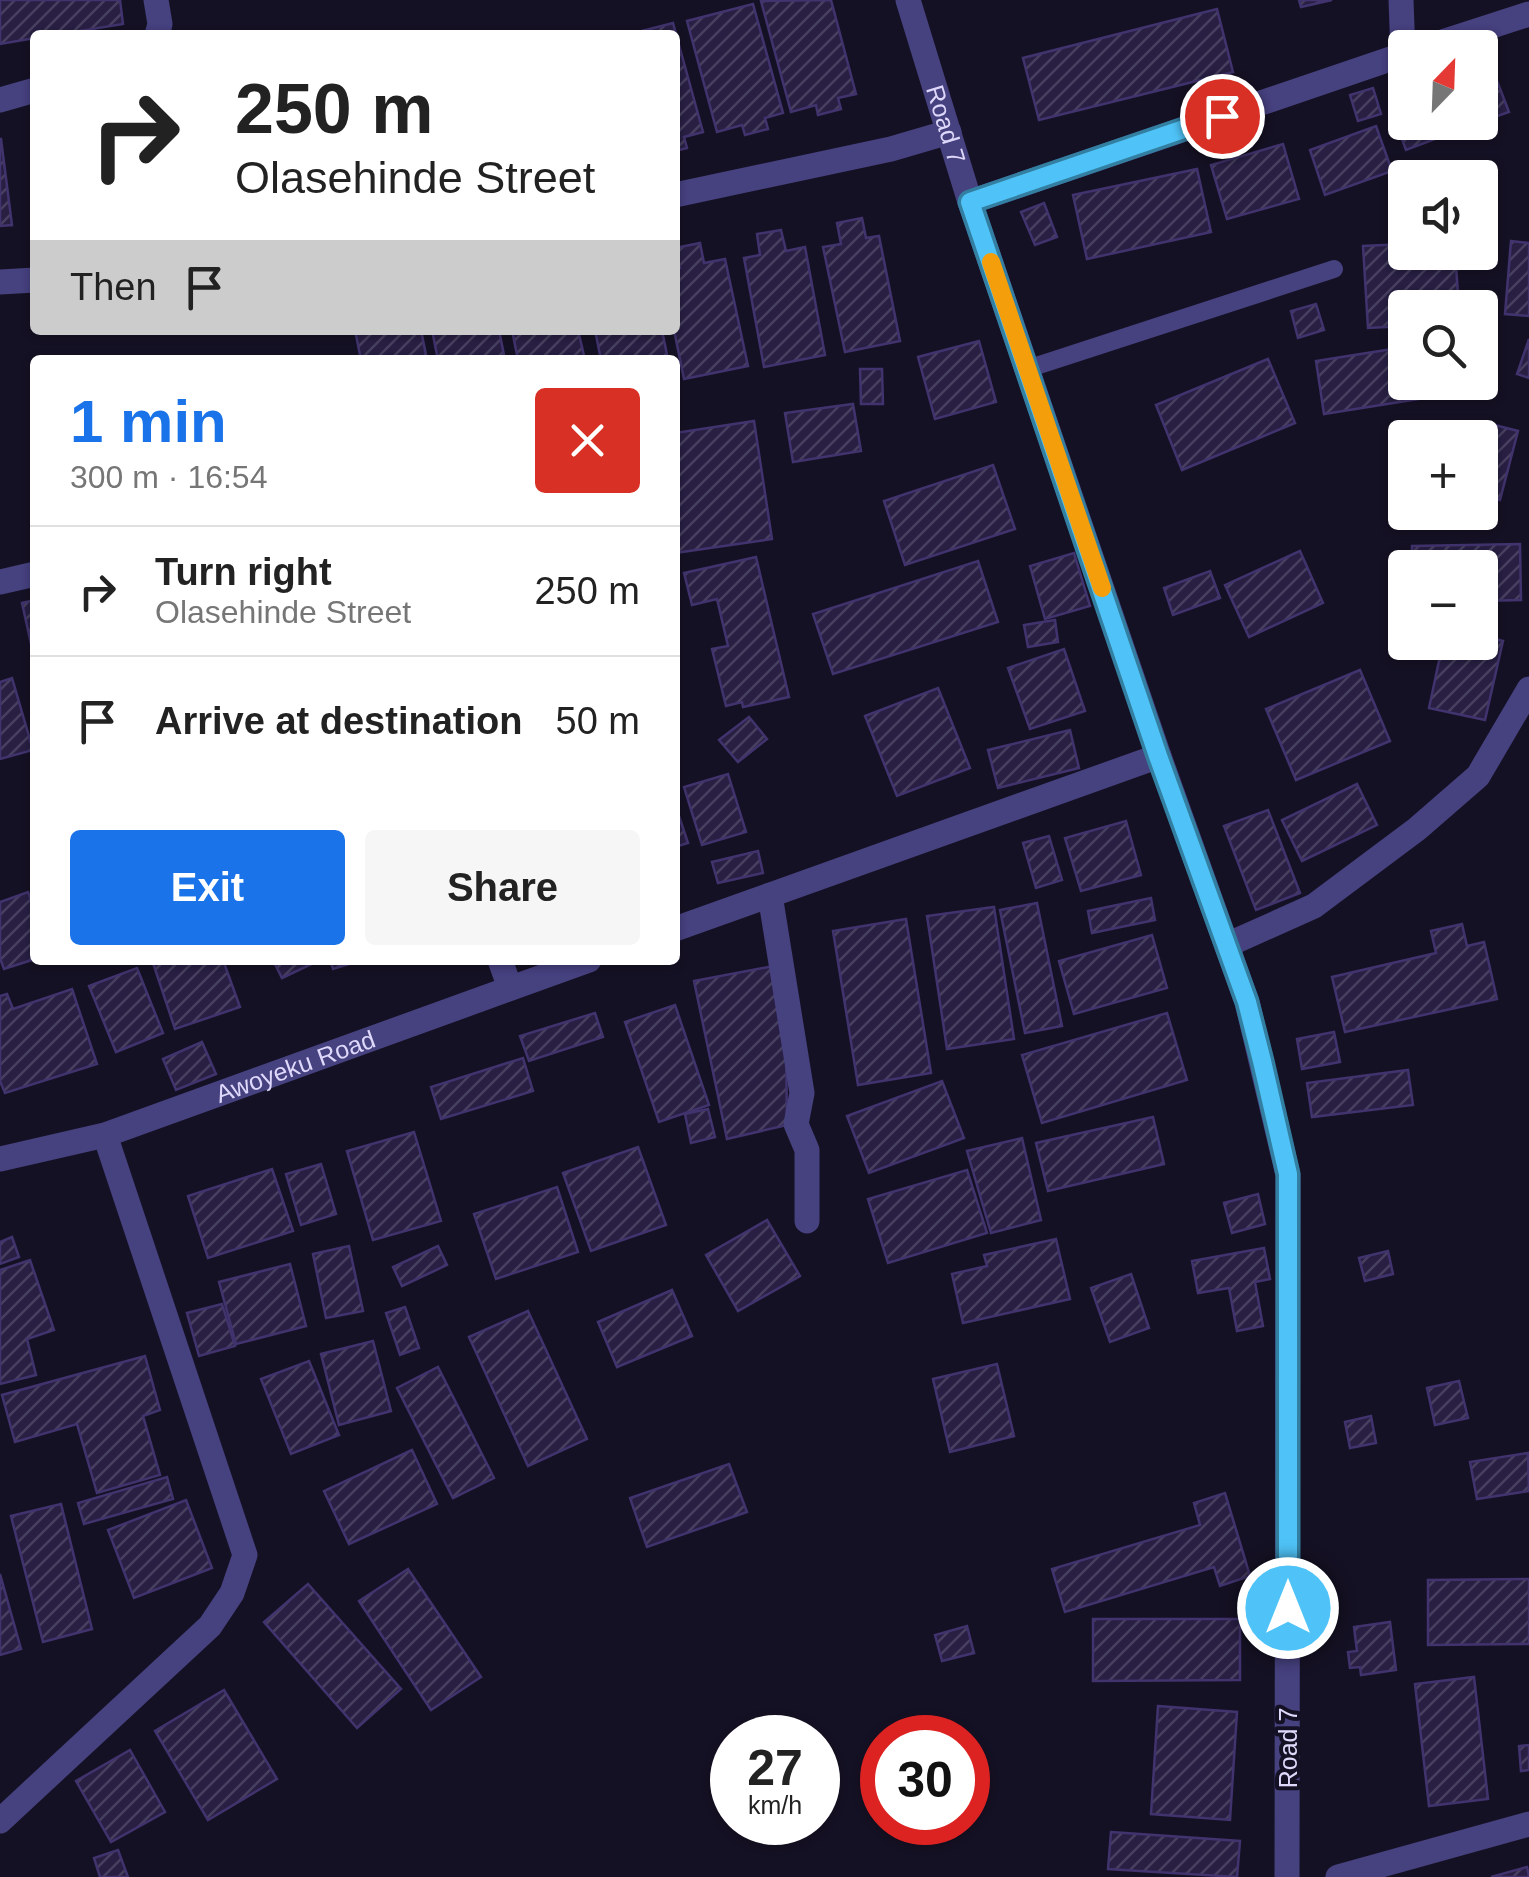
<!DOCTYPE html>
<meta charset="utf-8">
<style>
body{margin:0;font-family:Arial,sans-serif;background:#f6f6f6;color:#222;height:100vh;display:flex;flex-direction:column;font-size:38px;white-space:nowrap}
*{box-sizing:border-box;margin:0}
p{font-size:32px;color:#767676}
.icon{flex:none;width:55px;height:55px;fill:none;stroke:currentColor;stroke-width:2;stroke-linecap:round;stroke-linejoin:round}
.map{position:relative;flex:1;overflow:hidden}
.drawer{position:absolute;left:30px;top:355px;width:650px;height:610px;display:flex;flex-direction:column;background:#fff;border-radius:10px;box-shadow:0 2px 8px #0004}
.drawer>*{flex:none}
.guide{position:absolute;left:30px;top:30px;width:650px;height:305px;border-radius:10px;box-shadow:0 2px 8px #0004;background:#fff;color:#222;overflow:hidden}
.needle{width:65px;rotate:23deg}
.buttons{position:absolute;left:1388px;top:30px;display:grid;gap:20px}
.buttons a{display:grid;place-items:center;width:110px;height:110px;border-radius:10px;background:#fff;box-shadow:0 2px 8px #0004;font-size:50px}
.speed{position:absolute;left:710px;top:1715px;display:flex;gap:20px;font-size:50px;font-weight:700;text-align:center}
.speed>*{display:grid;place-content:center;width:130px;height:130px;border-radius:50%;background:#fff;box-shadow:0 2px 8px #0004;line-height:1}
.speed small{font-size:25px;font-weight:400}
.speed .limit{border:15px solid #d22;background:#fff;color:#111}
.pin{position:absolute;display:grid;place-items:center;width:85px;height:85px;color:#fff;margin:-42px;border:5px solid #fff;border-radius:50%;box-shadow:0 2px 10px #0007}
.me{position:absolute;width:110px;margin:-55px;rotate:0deg;stroke-linejoin:round;filter:drop-shadow(0 0 8px #0008)}
.turn{display:flex;align-items:center;gap:35px;height:210px;padding:0 40px;font-size:45px}
.turn .icon{width:130px;height:130px;stroke-width:2.5}
.turn b{display:block;font-size:70px;line-height:85px}
.then{display:flex;align-items:center;height:95px;padding:0 40px;background:#0003;gap:20px;font-size:38px}
.round{display:grid;place-items:center;flex:none;width:105px;height:105px;border-radius:10px;background:#f6f6f6}
.headline{display:flex;align-items:center;justify-content:space-between;height:170px;padding:0 40px}
h1{font-size:60px;font-weight:700;line-height:75px;color:#1a73e8}
.primary-button{display:flex;gap:20px;margin-top:auto;padding:20px 40px}
.primary-button a{flex:1;height:115px;border-radius:10px;background:#1a73e8;color:#fff;font-size:40px;font-weight:700;line-height:115px;text-align:center}
.primary-button a+a{background:#f6f6f6;color:#222}
ul{padding:0;list-style:none}
li{display:flex;align-items:center;gap:30px;height:130px;padding:0 40px;border-top:2px solid #e0e0e0}
li div{flex:1}
li b{display:block;font-size:38px}
li em{font-style:normal}
.map>svg:first-child{display:block}
</style>
<div class="map">
<svg width="1529" height="1877" viewBox="0 0 1529 1877">
<defs>
<pattern id="building-hatch" width="6" height="6" patternUnits="userSpaceOnUse" patternTransform="scale(2.5)"><rect width="6" height="6" fill="#281f43"/><path d="M-1 1l2-2M0 6l6-6M5 7l2-2" fill="none" stroke="#473f5f"/></pattern>
</defs>
<rect width="100%" height="100%" fill="#151124"/>
<g fill="url(#building-hatch)" stroke="#41336d" stroke-width="2.5">
<polygon points="0,0 120,0 123,24 55,35 35,35 35,38 0,44"/>
<polygon points="831,0 856,94 838,98 841,109 818,115 816,105 791,112 761,1"/>
<polygon points="1299,0 1332,0 1301,7"/>
<polygon points="753,4 783,113 765,118 768,129 745,135 742,125 717,132 687,21"/>
<polygon points="1217,9 1233,72 1039,120 1023,58"/>
<polygon points="673,23 703,132 684,137 687,148 675,151 675,35 626,35"/>
<polygon points="1494,73 1509,112 1480,122 1480,79"/>
<polygon points="1373,88 1381,114 1358,121 1350,95"/>
<polygon points="1405,107 1405,122 1480,122 1406,150 1392,112"/>
<polygon points="1376,126 1392,171 1325,195 1310,150"/>
<polygon points="1,139 12,225 0,226 0,139"/>
<polygon points="1283,144 1299,199 1227,219 1211,165"/>
<polygon points="1197,169 1211,232 1087,259 1073,195"/>
<polygon points="1044,203 1057,237 1035,245 1021,212"/>
<polygon points="862,218 866,238 879,236 900,341 845,352 823,247 841,244 837,223"/>
<polygon points="781,230 786,251 805,247 825,355 764,367 744,258 760,255 757,234"/>
<polygon points="1511,241 1529,243 1529,316 1505,314"/>
<polygon points="700,243 704,263 725,259 748,366 684,379 674,330 675,269 680,268 675,248"/>
<polygon points="1405,244 1405,252 1455,252 1459,308 1405,308 1405,326 1368,328 1363,246"/>
<polygon points="1316,304 1324,330 1298,338 1291,311"/>
<polygon points="355,330 421,330 427,360 361,360"/>
<polygon points="432,330 499,330 505,360 438,360"/>
<polygon points="512,330 578,330 585,360 518,360"/>
<polygon points="595,330 662,330 668,360 601,360"/>
<polygon points="1529,339 1529,378 1517,374"/>
<polygon points="979,341 996,402 935,419 918,357"/>
<polygon points="1405,347 1405,382 1442,382 1444,395 1324,414 1316,361"/>
<polygon points="1268,359 1295,423 1182,470 1156,405"/>
<polygon points="860,369 882,369 883,404 861,404"/>
<polygon points="853,404 861,451 793,462 785,413"/>
<polygon points="754,421 772,539 675,553 675,433"/>
<polygon points="1483,422 1518,431 1500,500 1480,494 1479,438"/>
<polygon points="993,465 1015,529 905,565 884,501"/>
<polygon points="1520,544 1521,600 1480,601 1480,568 1412,568 1412,546"/>
<polygon points="1300,551 1323,603 1249,637 1225,585"/>
<polygon points="1074,553 1090,606 1045,619 1030,566"/>
<polygon points="756,557 789,697 743,707 742,702 726,706 712,649 728,646 717,599 692,605 684,573"/>
<polygon points="978,561 998,622 833,674 813,614"/>
<polygon points="1210,571 1220,598 1173,615 1164,588"/>
<polygon points="35,600 35,662 22,603"/>
<polygon points="1055,620 1058,642 1028,647 1024,625"/>
<polygon points="1480,635 1503,641 1485,720 1429,708 1443,642 1480,642"/>
<polygon points="1064,649 1085,711 1030,729 1008,668"/>
<polygon points="1360,670 1390,741 1296,780 1266,709"/>
<polygon points="12,678 33,750 0,759 0,682"/>
<polygon points="938,688 970,768 897,796 865,716"/>
<polygon points="749,717 767,739 738,762 719,740"/>
<polygon points="1070,730 1079,768 998,788 988,750"/>
<polygon points="728,774 746,832 702,845 684,787"/>
<polygon points="1357,784 1377,825 1302,861 1282,820"/>
<polygon points="675,804 688,843 675,847"/>
<polygon points="1268,810 1300,893 1256,910 1224,826"/>
<polygon points="1126,821 1141,875 1081,891 1065,838"/>
<polygon points="1049,836 1062,880 1036,888 1023,843"/>
<polygon points="758,851 763,873 718,883 712,862"/>
<polygon points="28,892 35,911 35,959 4,969 0,958 0,902"/>
<polygon points="1151,898 1155,920 1092,933 1088,911"/>
<polygon points="1037,903 1062,1026 1025,1033 1000,910"/>
<polygon points="994,907 1014,1039 947,1049 927,916"/>
<polygon points="906,919 931,1073 858,1085 833,931"/>
<polygon points="1462,924 1467,946 1484,942 1497,999 1345,1032 1332,977 1436,953 1431,931"/>
<polygon points="1152,935 1167,988 1074,1014 1059,961"/>
<polygon points="152,960 223,960 240,1007 175,1029"/>
<polygon points="273,960 315,960 316,962 282,978"/>
<polygon points="330,960 362,960 333,969"/>
<polygon points="779,965 786,1043 787,1125 727,1139 694,981"/>
<polygon points="137,968 163,1033 116,1052 89,986"/>
<polygon points="72,989 97,1064 5,1093 0,1081 0,996 7,994 13,1009"/>
<polygon points="675,1005 709,1105 659,1122 625,1022"/>
<polygon points="595,1013 603,1037 529,1061 520,1036"/>
<polygon points="1167,1013 1187,1080 1042,1123 1022,1055"/>
<polygon points="1334,1032 1340,1062 1302,1069 1297,1039"/>
<polygon points="202,1042 216,1074 176,1090 163,1059"/>
<polygon points="523,1058 533,1091 441,1119 431,1087"/>
<polygon points="1408,1070 1413,1105 1312,1117 1307,1083"/>
<polygon points="942,1081 964,1138 869,1173 847,1116"/>
<polygon points="708,1109 715,1137 691,1143 685,1114"/>
<polygon points="1153,1117 1164,1164 1048,1191 1036,1143"/>
<polygon points="414,1132 441,1221 373,1240 347,1151"/>
<polygon points="1022,1138 1041,1220 991,1233 967,1151"/>
<polygon points="638,1147 666,1225 591,1251 563,1173"/>
<polygon points="321,1164 336,1214 301,1225 286,1174"/>
<polygon points="272,1169 293,1231 208,1258 188,1196"/>
<polygon points="967,1170 987,1233 888,1263 868,1199"/>
<polygon points="557,1187 578,1252 496,1279 474,1214"/>
<polygon points="1258,1194 1265,1224 1232,1233 1224,1203"/>
<polygon points="767,1220 800,1276 738,1311 706,1255"/>
<polygon points="12,1237 19,1257 0,1264 0,1242"/>
<polygon points="1056,1239 1070,1299 963,1323 952,1274 987,1266 984,1255"/>
<polygon points="349,1246 363,1311 326,1318 313,1254"/>
<polygon points="438,1246 447,1265 402,1286 393,1267"/>
<polygon points="1264,1248 1270,1279 1255,1282 1263,1326 1237,1331 1229,1288 1198,1293 1192,1261"/>
<polygon points="1388,1251 1393,1274 1365,1281 1359,1258"/>
<polygon points="30,1260 54,1330 27,1339 36,1375 0,1384 0,1270"/>
<polygon points="290,1264 306,1326 236,1344 219,1282"/>
<polygon points="1131,1274 1149,1328 1110,1342 1091,1288"/>
<polygon points="672,1290 692,1336 617,1367 598,1322"/>
<polygon points="222,1304 235,1346 199,1356 187,1313"/>
<polygon points="405,1307 419,1348 400,1355 386,1313"/>
<polygon points="528,1311 587,1439 528,1466 469,1337"/>
<polygon points="373,1341 391,1411 339,1425 321,1354"/>
<polygon points="145,1356 160,1410 143,1416 160,1475 97,1493 77,1424 15,1442 2,1395"/>
<polygon points="309,1361 339,1435 291,1454 261,1379"/>
<polygon points="997,1364 1014,1436 950,1452 933,1379"/>
<polygon points="438,1367 494,1478 453,1498 397,1388"/>
<polygon points="1459,1381 1468,1418 1435,1425 1427,1388"/>
<polygon points="1371,1416 1376,1443 1350,1448 1345,1422"/>
<polygon points="412,1450 437,1504 349,1544 324,1491"/>
<polygon points="1528,1453 1529,1491 1477,1499 1470,1462"/>
<polygon points="729,1464 747,1512 647,1547 630,1498"/>
<polygon points="167,1477 173,1499 84,1524 78,1503"/>
<polygon points="1225,1493 1250,1576 1220,1586 1214,1567 1065,1612 1052,1569 1200,1525 1194,1503"/>
<polygon points="186,1500 212,1568 134,1598 108,1530"/>
<polygon points="61,1504 92,1629 43,1642 11,1516"/>
<polygon points="408,1569 481,1677 431,1710 359,1601"/>
<polygon points="0,1574 21,1649 0,1655"/>
<polygon points="1529,1579 1529,1644 1428,1645 1428,1580"/>
<polygon points="308,1584 401,1689 357,1728 264,1622"/>
<polygon points="1093,1619 1240,1619 1240,1680 1093,1681"/>
<polygon points="1390,1622 1396,1670 1361,1675 1360,1667 1350,1668 1348,1652 1357,1651 1354,1627"/>
<polygon points="967,1626 974,1653 942,1661 935,1635"/>
<polygon points="1474,1677 1488,1799 1429,1806 1415,1684"/>
<polygon points="224,1690 277,1779 208,1820 155,1731"/>
<polygon points="1158,1706 1237,1712 1230,1820 1151,1814"/>
<polygon points="1529,1745 1529,1770 1521,1771 1519,1746"/>
<polygon points="130,1750 165,1812 111,1842 76,1781"/>
<polygon points="1111,1832 1240,1841 1237,1877 1108,1869"/>
<polygon points="118,1850 128,1877 100,1877 94,1858"/>
<polygon points="1527,1867 1529,1877 1491,1877"/>
</g>
<g fill="none" stroke-linecap="round" stroke-linejoin="round">
<polyline stroke="#46417f" stroke-width="18" points="1027,369 1334,269"/>
<g stroke="#46417f" stroke-width="25">
<polyline points="156,0 160,24 157,35"/>
<path id="s1" d="M908 0 970 202 1159 756 1247 1002 1288 1175 1287 1877"/>
<polyline points="1401,0 1403,54"/>
<polyline points="1424,48 1529,14"/>
<polyline points="0,100 35,90"/>
<polyline points="675,195 891,149 949,132"/>
<polyline points="970,202 1405,54"/>
<polyline points="0,282 35,280"/>
<polyline points="0,582 35,574"/>
<polyline points="770,895 802,1093 796,1124 807,1150 807,1221"/>
<polyline points="675,929 1159,756"/>
<polyline points="1227,945 1314,906 1417,829 1478,776 1529,689"/>
<polyline points="500,960 510,988"/>
<path id="s2" d="M0 1159 105 1135 589 960"/>
<polyline points="0,1821 210,1626 232,1593 245,1555 105,1135"/>
<polyline points="1338,1877 1529,1824"/>
</g>
</g>
<g fill="none" stroke-linecap="round" stroke-linejoin="round">
<defs>
<polyline id="route" points="1222,116 970,202 1158,756 1247,1002 1262,1061 1288,1174 1288,1608"/>
</defs>
<use href="#route" stroke="#337fa1" stroke-width="25"/>
<use href="#route" stroke="#4fc3f7" stroke-width="18"/>
<polyline stroke="#f59e0b" stroke-width="18" points="991,262 1102,588"/>
</g>
<g text-anchor="middle" stroke-width="8" stroke-linejoin="round" paint-order="stroke">
<g font-size="25" fill="#ded8fb" stroke="#151124">
<text dy="9" stroke="none"><textPath href="#s1" startOffset="130">Road 7</textPath></text>
<text dy="9" stroke="none"><textPath href="#s2" startOffset="310">Awoyeku Road</textPath></text>
<text transform="translate(1288 1748) rotate(-90)" y="9">Road 7</text>
</g>
</g>
</svg>
<div class="buttons">
<a><svg class="needle" viewBox="-14 -14 28 28"><path d="M0-13l5 13h-10z" fill="#e53935"/><path d="M0 13l5-13h-10z" fill="#767676"/></svg></a>
<a><svg class="icon" aria-label="sound" viewBox="0 0 24 24"><path d="M4 9h4l5-4v14l-5-4H4zM17 9q2 3 0 6"/></svg></a>
<a><svg class="icon" aria-label="search" viewBox="0 0 24 24"><circle cx="10" cy="10" r="6"/><path d="M15 15l6 6"/></svg></a>
<a>+</a>
<a>−</a>
</div>
<div class="speed"><div>27<small>km/h</small></div><div class="limit">30</div></div>
<div class="pin" style="left:1222px;top:116px;background:#d93025"><svg class="icon" aria-label="arrive" viewBox="0 0 24 24"><path d="M6 21V4h12l-3 4 3 4H6"/></svg></div>
<svg class="me" style="left:1288px;top:1608px" viewBox="-20 -20 40 40"><circle r="17" fill="#4fc3f7" stroke="#fff" stroke-width="3"/><path d="M0-11L8 9 0 5-8 9z" fill="#fff"/></svg>
<div class="guide">
<div class="turn"><svg class="icon" aria-label="right" viewBox="0 0 24 24"><path d="M7 20v-9h11M14 6l5 5-5 5"/></svg><div><b>250 m</b>Olasehinde Street</div></div>
<div class="then">Then<svg class="icon" aria-label="arrive" viewBox="0 0 24 24"><path d="M6 21V4h12l-3 4 3 4H6"/></svg></div>
</div>
<section class="drawer">
<div class="headline"><div><h1>1 min</h1><p>300 m · 16:54</p></div><a class="round" style="background:#d93025;color:#fff"><svg class="icon" aria-label="close" viewBox="0 0 24 24"><path d="M6 6l12 12M18 6L6 18"/></svg></a></div>
<ul>
<li><svg class="icon" aria-label="right" viewBox="0 0 24 24"><path d="M7 20v-9h11M14 6l5 5-5 5"/></svg><div><b>Turn right</b><p>Olasehinde Street</p></div><em>250 m</em></li>
<li><svg class="icon" aria-label="arrive" viewBox="0 0 24 24"><path d="M6 21V4h12l-3 4 3 4H6"/></svg><div><b>Arrive at destination</b></div><em>50 m</em></li>
</ul>
<div class="primary-button"><a>Exit</a><a>Share</a></div>
</section>
</div>
